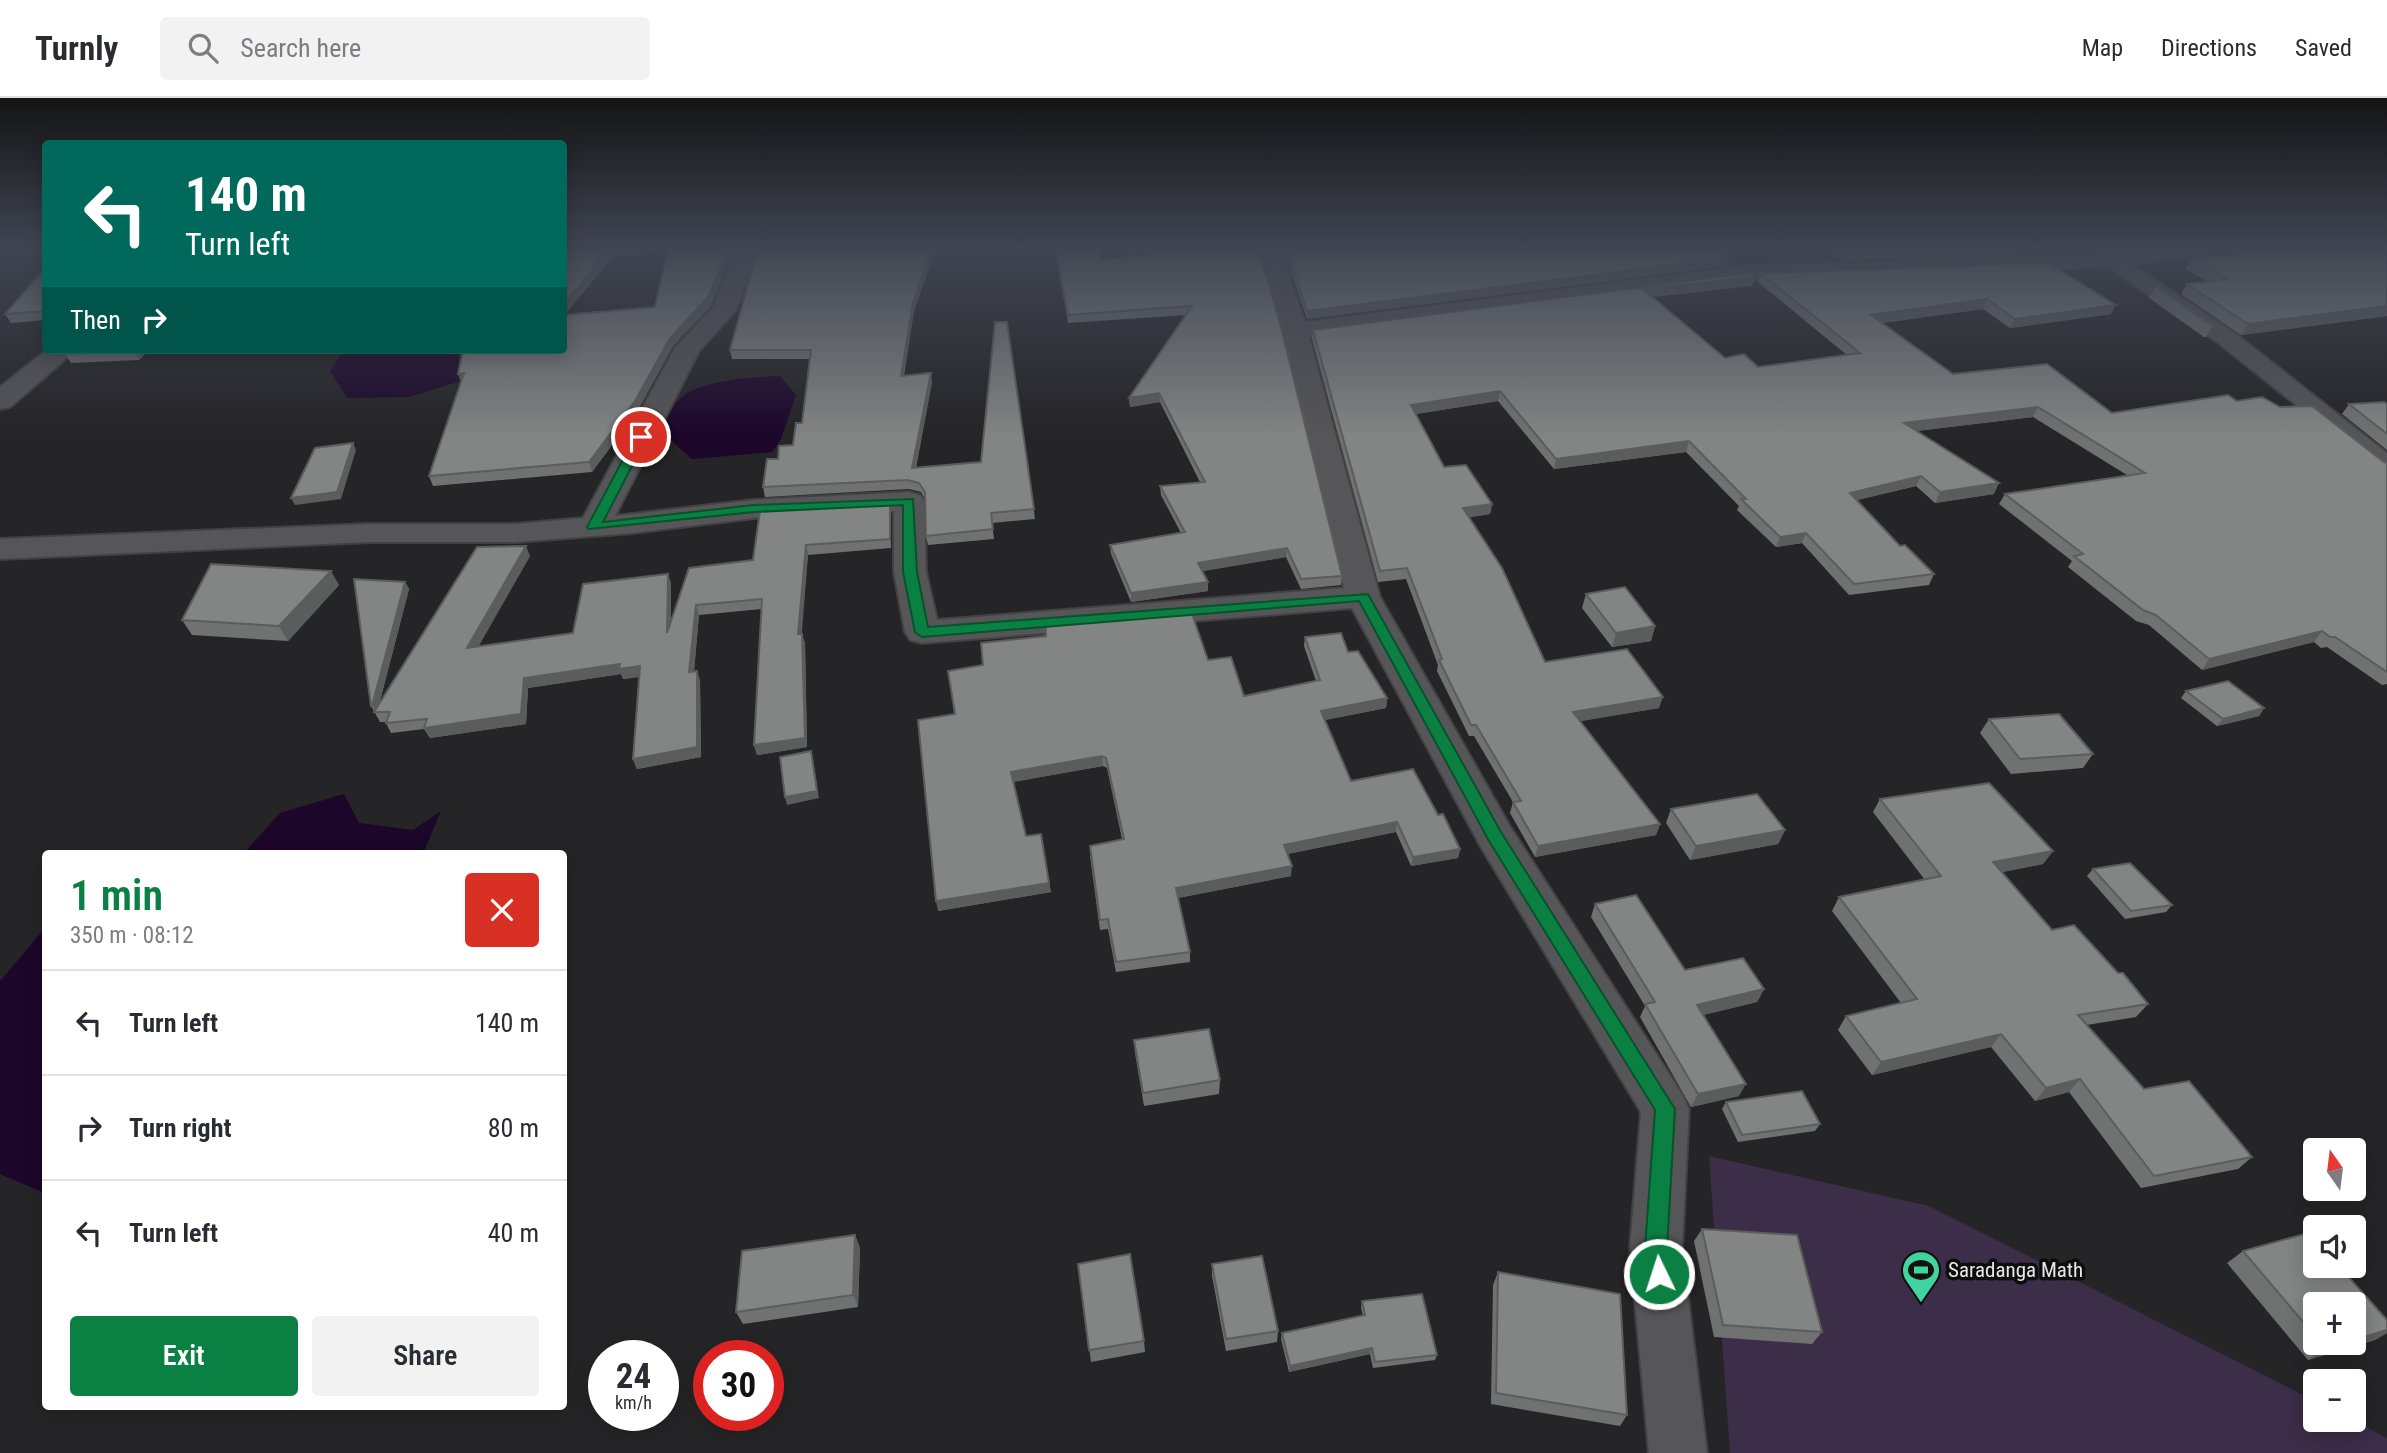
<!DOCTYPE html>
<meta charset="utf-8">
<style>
body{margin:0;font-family:"Roboto Condensed",sans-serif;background:#f2f2f3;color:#2b2b33;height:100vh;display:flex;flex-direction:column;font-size:26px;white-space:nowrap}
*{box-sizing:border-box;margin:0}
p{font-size:23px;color:#7c7c81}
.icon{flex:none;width:38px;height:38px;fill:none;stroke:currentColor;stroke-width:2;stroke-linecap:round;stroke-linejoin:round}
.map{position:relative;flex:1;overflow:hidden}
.panel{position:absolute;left:42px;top:752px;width:525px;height:560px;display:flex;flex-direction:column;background:#fff;border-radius:7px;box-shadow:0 4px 18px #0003}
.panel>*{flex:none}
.top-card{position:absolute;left:42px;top:42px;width:525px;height:214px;border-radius:7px;box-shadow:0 4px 18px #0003;background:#00695c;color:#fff;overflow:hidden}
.needle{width:46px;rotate:346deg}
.controls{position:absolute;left:2303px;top:1040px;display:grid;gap:14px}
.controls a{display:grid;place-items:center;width:63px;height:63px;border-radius:7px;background:#fff;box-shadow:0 4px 18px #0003;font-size:35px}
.speed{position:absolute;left:588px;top:1242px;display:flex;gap:14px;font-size:35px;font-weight:700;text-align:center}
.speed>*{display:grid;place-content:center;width:91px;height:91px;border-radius:50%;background:#fff;box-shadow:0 4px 18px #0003;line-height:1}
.speed small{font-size:18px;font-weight:400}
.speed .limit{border:10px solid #d22;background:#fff;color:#111}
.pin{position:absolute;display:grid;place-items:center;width:60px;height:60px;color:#fff;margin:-30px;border:4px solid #fff;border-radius:50%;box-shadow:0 2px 7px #0007}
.me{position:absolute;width:77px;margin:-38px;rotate:356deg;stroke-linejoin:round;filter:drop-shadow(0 0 5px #0008)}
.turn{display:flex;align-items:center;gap:24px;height:147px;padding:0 28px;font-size:32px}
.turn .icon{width:91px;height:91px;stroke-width:2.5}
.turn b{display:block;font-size:49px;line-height:60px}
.then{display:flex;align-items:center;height:66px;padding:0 28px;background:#0003;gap:14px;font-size:26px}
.round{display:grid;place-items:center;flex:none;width:74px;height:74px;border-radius:7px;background:#f2f2f3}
.summary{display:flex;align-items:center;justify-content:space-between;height:119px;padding:0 28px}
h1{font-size:42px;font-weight:600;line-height:52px;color:#0b8043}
.primary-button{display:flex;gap:14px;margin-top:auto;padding:14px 28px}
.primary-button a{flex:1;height:80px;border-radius:7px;background:#0b8043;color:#fff;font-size:28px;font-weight:600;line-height:80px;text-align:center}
.primary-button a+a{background:#f2f2f3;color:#2b2b33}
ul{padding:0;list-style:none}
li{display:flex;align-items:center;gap:21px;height:105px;padding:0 28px;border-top:2px solid #e1e1e2}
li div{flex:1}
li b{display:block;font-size:26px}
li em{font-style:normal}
header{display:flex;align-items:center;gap:42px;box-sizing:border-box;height:98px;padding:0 35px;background:#fff;border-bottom:2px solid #e1e1e2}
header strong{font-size:33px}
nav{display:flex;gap:38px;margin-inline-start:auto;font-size:24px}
.search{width:490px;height:63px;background:#f2f2f3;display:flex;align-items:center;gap:18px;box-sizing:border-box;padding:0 24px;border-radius:7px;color:#7c7c81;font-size:26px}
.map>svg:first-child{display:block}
</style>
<header>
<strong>Turnly</strong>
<div class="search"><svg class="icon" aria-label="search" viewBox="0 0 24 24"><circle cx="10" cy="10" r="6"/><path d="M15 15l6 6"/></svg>Search here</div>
<nav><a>Map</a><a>Directions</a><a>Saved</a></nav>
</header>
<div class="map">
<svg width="2387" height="1355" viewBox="0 0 2387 1355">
<rect width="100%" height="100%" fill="#252426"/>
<polygon fill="#3c2d48" points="1709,1058 1929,1108 2315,1303 2315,1321 2351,1321 2387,1340 2387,1355 1730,1355"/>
<g fill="#1c0629">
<polygon points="344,252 451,252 458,255 461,283 409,299 347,300 330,273"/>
<path d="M780 278 796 297 781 341 772 354 692 361C680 350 665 340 661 323 667 314 674 305 683 298 704 282 753 279 780 278Z"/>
<polygon points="344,696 359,725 413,732 441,713 423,756 243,756 280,715"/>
<polygon points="45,830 45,1095 0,1076 0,883"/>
</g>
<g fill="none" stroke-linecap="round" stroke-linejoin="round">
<defs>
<polygon id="pedestrian" points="2111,156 2118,158 2232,233 2387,355 2387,375 2378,372 2216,243 2104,166 2101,162 2104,158"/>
<g id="minor">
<polygon points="737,150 760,150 736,212 699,253 615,418 754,402 909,394 920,397 924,403 926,474 937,522 1344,490 1282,233 1257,150 1280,150 1305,224 1744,168 2111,155 2146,150 2211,150 2208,155 2200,157 2111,169 1744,182 1309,239 1380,499 1509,727 1682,996 1689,1011 1682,1150 1707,1355 1649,1355 1630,1150 1641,1014 1481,749 1352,510 922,545 910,542 905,534 894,474 894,413 754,420 632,435 516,444 369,444 0,461 0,441 369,426 516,426 583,420 675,250 713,209"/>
<polygon points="47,252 76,252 10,309 0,311 0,289"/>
</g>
</defs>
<use href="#pedestrian" stroke="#424143" stroke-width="4"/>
<use href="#minor" stroke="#424143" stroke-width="4"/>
<use href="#pedestrian" fill="#565557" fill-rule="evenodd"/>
<use href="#minor" fill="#565557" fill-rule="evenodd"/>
</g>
<g fill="#707271" fill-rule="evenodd">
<path d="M564 150H734L711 208 673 248 638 312 592 374 433 388 429 378 461 284ZM667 153 655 209 564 217 614 157Z"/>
<polygon points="758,150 936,150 914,213 904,278 932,284 916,370 981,364 1007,224 1035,421 992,425 994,441 928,447 926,438 925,401 921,394 909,391 765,399 763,389 778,361 793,347 802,325 810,261 732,261 730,252"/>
<polygon points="1055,150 1099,150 1101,162 1204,150 1342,478 1341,487 1301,491 1286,459 1202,473 1208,493 1131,504 1111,456 1110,447 1181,435 1161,397 1160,388 1200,384 1160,304 1130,309 1129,300 1186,217 1068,225"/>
<polygon points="1283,150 1663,150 1670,156 1729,160 1726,168 1307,221"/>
<polygon points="1827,150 2017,150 2015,156 1842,162"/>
<polygon points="2387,150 2387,218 2241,237 2181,196 2187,186 2207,183 2185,171 2191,161"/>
<polygon points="46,169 46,222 11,225 5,216"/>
<polygon points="1760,175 2111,216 2010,230 1983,211 1882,225 1953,276 2112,315 2237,303 2280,309 2387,365 2387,586 2382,587 2327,549 2321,550 2314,544 2202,572 2149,527 2136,523 2068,469 2072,463 1999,406 2005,396 2127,377 2033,319 1916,333 1994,396 1935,405 1916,388 1857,402 1900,448 1934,476 1929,487 1849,497 1802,445 1776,449 1737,412 1739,408 1686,354 1554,371 1498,303 1416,316 1444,369 1492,406 1490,416 1469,419 1545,564 1659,610 1580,623 1660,726 1656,737 1535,759 1510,715 1513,704 1474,638 1469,638 1437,573 1438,567 1406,481 1378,484 1312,241 1313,232 1752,188 1652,199 1725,260 1758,269 1847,257 1758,184"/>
<polygon points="2156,188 2213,227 2206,239 2204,239 2149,200"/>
<polygon points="149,252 139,262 71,265 65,256"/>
<polygon points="2349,306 2387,306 2387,352 2342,316"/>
<polygon points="891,416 891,450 808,457 801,536 805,545 807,649 757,657 754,647 762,511 699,517 694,573 697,573 700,583 701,659 637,671 633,661 639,579 623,581 621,576 528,590 526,626 430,640 424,631 391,635 386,625 386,624 380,624 371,608 405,484 409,491 379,607 530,458 478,548 573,535 671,485 671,524 753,462"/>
<polygon points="339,487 288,543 192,537 182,522"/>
<polygon points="1586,496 1655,528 1651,543 1612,549 1582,510"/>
<polygon points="1305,539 1348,554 1387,600 1386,610 1325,622 1351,683 1438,717 1460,751 1458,760 1411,768 1396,734 1287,756 1291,778 1178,800 1190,854 1190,864 1116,874 1108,831 1100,832 1090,758 1122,741 1107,670 1103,668 1013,684 1026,738 1049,785 1051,794 938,813 955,616 1208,562 1244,598 1316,583 1304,548"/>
<polygon points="2186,593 2264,610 2259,618 2217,628 2181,600"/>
<polygon points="1989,621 2093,656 2083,670 2011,676 1980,635"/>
<polygon points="1880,701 2053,753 2043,766 2002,774 2052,832 2118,875 2148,906 2136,919 2087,927 2144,991 2252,1059 2238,1071 2141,1090 2069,994 2035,1003 1991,949 1872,977 1838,932 1846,918 1901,905 1832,813 1839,799 1925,782 1873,714"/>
<polygon points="1671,711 1785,732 1778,746 1690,762 1666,725"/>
<polygon points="2093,771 2172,807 2166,814 2125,821 2087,778"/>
<polygon points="1595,806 1685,872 1764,891 1757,904 1703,917 1739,998 1691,1009 1640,919 1645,908 1591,819"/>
<polygon points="1134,942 1220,982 1219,996 1144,1008 1135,955"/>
<polygon points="1726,1004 1820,1026 1815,1033 1738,1044 1722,1011"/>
<polygon points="1702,1131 1822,1234 1812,1246 1714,1239 1694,1143"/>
<polygon points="855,1137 860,1150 858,1209 743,1226 736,1214"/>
<path d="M2243 1153 2387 1222V1235L2375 1242 2308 1262 2227 1165ZM2315 1206 2354 1244H2315Z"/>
<polygon points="1078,1166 1144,1243 1145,1254 1091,1264"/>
<polygon points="1212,1166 1278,1233 1277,1244 1226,1253 1212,1178"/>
<polygon points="1498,1174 1627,1317 1620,1328 1491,1306 1493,1187"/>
<polygon points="1362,1203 1437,1257 1435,1262 1373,1270 1370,1256 1289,1274 1281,1241 1282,1235 1363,1218 1361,1210"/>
</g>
<g fill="#5b5d5c">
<polygon points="610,150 612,150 614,157 564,218 564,206"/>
<polygon points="729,150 734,150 711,208 673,248 638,312 592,374 589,364"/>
<polygon points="932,150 936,150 914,213 902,287 901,278 913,205"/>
<polygon points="1729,160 1726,168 1307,221 1307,213"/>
<polygon points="1755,179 1752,188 1641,200 1643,191"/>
<polygon points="1987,201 1983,211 1868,227 1871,217"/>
<polygon points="2116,207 2111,216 2010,230 2015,221"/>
<polygon points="2387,208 2387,218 2241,237 2248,226"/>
<polygon points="135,252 149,252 139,262 134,253"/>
<polygon points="464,275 461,285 458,276"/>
<polygon points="931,275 932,284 914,379 912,370"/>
<polygon points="1500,293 1498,303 1409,317 1411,307"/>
<polygon points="1159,295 1160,304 1130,309 1129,300"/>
<polygon points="2038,309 2033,319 1900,335 1904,325"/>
<polygon points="1689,343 1686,354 1554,371 1556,361"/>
<polygon points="353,345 356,352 341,401 295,407 291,400"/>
<polygon points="1921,378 1916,388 1845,405 1850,395"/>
<polygon points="1999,385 1994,396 1935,405 1940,394"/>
<polygon points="890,406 891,416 891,450 890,441"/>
<polygon points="1492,406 1490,416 1461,421 1463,410"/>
<polygon points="1806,435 1802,445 1776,449 1780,439"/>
<polygon points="806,447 808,457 801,546 798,536"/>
<polygon points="526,448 530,458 472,560 467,550"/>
<polygon points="1287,450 1286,459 1198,474 1198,465"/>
<polygon points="331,473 339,487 288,543 279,528"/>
<polygon points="668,476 671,485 671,545 667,535"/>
<polygon points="405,484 409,491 377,614 376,614 372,608"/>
<polygon points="1208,484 1208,493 1131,504 1131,495"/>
<polygon points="696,507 699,517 693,584 689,574"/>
<polygon points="1655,528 1651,543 1612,549 1616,535"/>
<polygon points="2322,533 2314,544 2202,572 2209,561"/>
<polygon points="802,536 805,545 807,649 757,657 754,647"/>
<polygon points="620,566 640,568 644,578 623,581 621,576 528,590 526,626 430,640 424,630 524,580"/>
<polygon points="697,573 700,583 701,659 637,671 633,661"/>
<polygon points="1663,599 1659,610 1570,625 1573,614"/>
<polygon points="1387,600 1386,610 1320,623 1321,613"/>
<polygon points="2264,610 2259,618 2217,628 2223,621"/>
<polygon points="811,653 813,661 819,700 787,707 785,699"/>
<polygon points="1102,658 1103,668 1012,684 1011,674"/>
<polygon points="1397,724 1396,734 1283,757 1284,747"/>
<polygon points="1660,726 1656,737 1535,759 1538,748"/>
<polygon points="1785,732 1778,746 1690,762 1696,748"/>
<polygon points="1460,751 1458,760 1411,768 1413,759"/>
<polygon points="2053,753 2043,766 1984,778 1993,764"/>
<polygon points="1292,768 1291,778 1177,800 1176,790"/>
<polygon points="1049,785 1051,794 938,813 936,803"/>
<polygon points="1764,891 1757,904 1691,920 1697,907"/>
<polygon points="2001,936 1991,949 1872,977 1881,964"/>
<polygon points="2080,981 2069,994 2035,1003 2046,990"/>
<polygon points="1746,986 1739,998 1691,1009 1698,996"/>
<polygon points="855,1137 860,1150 858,1209 853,1197"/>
<polygon points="2387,1232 2387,1235 2375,1242 2308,1262 2326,1251 2348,1244 2354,1244 2354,1242"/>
<polygon points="1372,1250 1370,1256 1289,1274 1290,1268"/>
</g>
<g fill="#828583" stroke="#5b5d5c" stroke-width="2">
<polygon points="564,150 610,150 564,206"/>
<polygon points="668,150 729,150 708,199 670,240 635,303 589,364 429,378 464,275 458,276 463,252 564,252 564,217 655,209"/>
<polygon points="758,150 932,150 913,205 901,278 931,275 912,370 981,364 995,224 1007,224 1034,411 991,415 993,431 926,438 925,394 919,385 907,382 763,389 767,361 778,361 779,348 793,347 796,325 802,325 811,252 730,252"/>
<polygon points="1055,150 1099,150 1101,162 1204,150 1258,150 1280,225 1342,478 1301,481 1287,450 1198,465 1208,484 1131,495 1110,447 1185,434 1160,388 1205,384 1159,295 1129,300 1192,208 1068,217"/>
<polygon points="1286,150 1663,150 1670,156 1717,151 1729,160 1307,213"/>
<polygon points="1843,150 1888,150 1845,152"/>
<polygon points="2292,150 2387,150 2387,208 2248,226 2187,186 2227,181 2191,161"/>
<polygon points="2048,165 2116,207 2015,221 1987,201 1871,217 1953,276 2047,266 2112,315 2228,297 2237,303 2262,299 2280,309 2312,308 2384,364 2387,365 2387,574 2335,539 2330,539 2322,533 2209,561 2156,517 2143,512 2074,458 2083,456 2005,396 2145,375 2038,309 1904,325 1999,385 1940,394 1921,378 1850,395 1900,448 1905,447 1934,476 1854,486 1806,435 1780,439 1741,401 1746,401 1689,343 1556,361 1500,293 1411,307 1444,369 1466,367 1492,406 1463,410 1502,470 1545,564 1627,551 1663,599 1573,614 1660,726 1538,748 1513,704 1521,703 1476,627 1471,627 1439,562 1442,561 1407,470 1380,473 1313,232 1750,175 1755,179 1643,191 1725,260 1744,256 1758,269 1860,255 1760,175"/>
<polygon points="46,169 46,213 5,216"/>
<polygon points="2156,188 2213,227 2211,227"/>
<polygon points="70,252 135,252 134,253 65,256"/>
<polygon points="2384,304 2387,306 2387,336 2349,306"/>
<polygon points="353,345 337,394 291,400 315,350"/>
<polygon points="890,406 890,441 806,447 798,536 802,536 805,640 754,647 762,501 696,507 689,574 697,573 697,649 633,661 640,568 619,571 620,566 524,580 521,616 424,630 427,621 386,625 390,614 374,614 477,449 526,448 467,550 573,535 583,486 668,476 667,535 689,470 753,462 760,413"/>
<polygon points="211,466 331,473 279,528 182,522"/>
<polygon points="354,481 405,484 372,608 371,608"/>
<polygon points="1625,489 1655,528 1616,535 1586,496"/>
<polygon points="1192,516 1208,562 1231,559 1244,598 1320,582 1305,539 1341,535 1348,554 1358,553 1387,600 1321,613 1351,683 1413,671 1438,717 1443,716 1460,751 1413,759 1397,724 1284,747 1292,768 1176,790 1190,854 1116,864 1108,821 1100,822 1090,748 1124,741 1106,660 1102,658 1011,674 1026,738 1041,736 1049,785 936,803 918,622 955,616 948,573 983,567 981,545 1046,538 1046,528"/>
<polygon points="2228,583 2264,610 2223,621 2186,593"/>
<polygon points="2059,616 2093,656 2020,661 1989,621"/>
<polygon points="811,653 817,693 785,699 780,659"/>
<polygon points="1989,685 2053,753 1993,764 2052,832 2074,827 2118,875 2123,875 2148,906 2078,917 2144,991 2189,983 2252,1059 2154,1078 2080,981 2046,990 2001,936 1881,964 1846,918 1917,901 1839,799 1941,778 1880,701"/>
<polygon points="1757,696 1785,732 1696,748 1671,711"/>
<polygon points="2130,765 2172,807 2131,813 2093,771"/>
<polygon points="1636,797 1685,872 1743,860 1764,891 1697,907 1746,986 1698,996 1645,906 1655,904 1595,806"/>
<polygon points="1209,931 1220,982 1143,995 1134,942"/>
<polygon points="1802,993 1820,1026 1742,1037 1726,1004"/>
<polygon points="1702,1131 1797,1137 1822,1234 1723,1227"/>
<polygon points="2308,1135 2315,1142 2315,1167 2338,1167 2387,1222 2387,1232 2354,1242 2354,1206 2315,1206 2315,1238 2243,1153"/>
<polygon points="855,1137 853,1197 736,1214 742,1153"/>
<polygon points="1130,1156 1144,1243 1089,1252 1078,1166"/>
<polygon points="1262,1158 1278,1233 1226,1241 1212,1166"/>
<polygon points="1498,1174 1620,1196 1627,1317 1496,1295"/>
<polygon points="1422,1196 1437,1257 1375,1264 1372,1250 1290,1268 1282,1235 1365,1217 1362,1203"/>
<polygon points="2321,1244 2348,1244 2326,1251"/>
</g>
<linearGradient id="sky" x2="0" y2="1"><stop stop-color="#141415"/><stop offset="0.44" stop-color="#404552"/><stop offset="1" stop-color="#404552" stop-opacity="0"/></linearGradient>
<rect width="2387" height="340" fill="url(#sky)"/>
<polygon fill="#0b8043" stroke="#07532c" stroke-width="2" points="641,336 647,339 603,424 754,407 913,401 917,474 928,529 1368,496 1501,734 1675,1011 1667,1150 1670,1176 1667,1183 1659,1186 1651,1183 1645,1150 1655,1012 1489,743 1359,503 922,539 915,534 903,474 903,407 754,414 589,431 587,429 635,339"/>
<defs>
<symbol id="stadium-pin" viewBox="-11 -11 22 30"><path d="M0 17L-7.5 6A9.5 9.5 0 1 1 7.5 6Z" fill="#41d4a1" stroke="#0e0d0e"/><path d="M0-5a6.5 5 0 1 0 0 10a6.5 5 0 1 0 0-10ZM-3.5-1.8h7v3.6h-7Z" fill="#111"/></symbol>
</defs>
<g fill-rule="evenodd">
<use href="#stadium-pin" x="1899" y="1150" width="44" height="60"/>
</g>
<g text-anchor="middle" stroke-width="7" stroke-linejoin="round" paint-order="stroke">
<g font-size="21" fill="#e6e6e7" stroke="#0e0d0e" text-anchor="start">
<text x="1948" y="1179">Saradanga Math</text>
</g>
</g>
</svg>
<div class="controls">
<a><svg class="needle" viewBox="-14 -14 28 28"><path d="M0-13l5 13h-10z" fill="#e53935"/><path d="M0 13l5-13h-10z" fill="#7c7c81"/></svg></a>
<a><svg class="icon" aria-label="sound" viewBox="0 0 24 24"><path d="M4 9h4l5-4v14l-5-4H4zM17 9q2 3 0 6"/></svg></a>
<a>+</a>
<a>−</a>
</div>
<div class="speed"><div>24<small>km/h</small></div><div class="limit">30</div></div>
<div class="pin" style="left:641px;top:339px;background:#d93025"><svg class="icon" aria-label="arrive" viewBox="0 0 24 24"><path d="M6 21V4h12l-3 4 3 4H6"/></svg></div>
<svg class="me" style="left:1659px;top:1176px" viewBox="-20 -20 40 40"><circle r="17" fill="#0b8043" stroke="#fff" stroke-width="3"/><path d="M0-11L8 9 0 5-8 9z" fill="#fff"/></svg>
<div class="top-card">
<div class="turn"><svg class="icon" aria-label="left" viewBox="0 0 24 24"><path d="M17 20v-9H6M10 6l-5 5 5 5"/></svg><div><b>140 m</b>Turn left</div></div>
<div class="then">Then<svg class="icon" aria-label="right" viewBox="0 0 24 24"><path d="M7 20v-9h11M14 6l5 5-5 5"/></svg></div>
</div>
<section class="panel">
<div class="summary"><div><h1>1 min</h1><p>350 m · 08:12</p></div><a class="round" style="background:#d93025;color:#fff"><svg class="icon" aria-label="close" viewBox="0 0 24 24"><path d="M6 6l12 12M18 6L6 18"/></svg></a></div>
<ul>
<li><svg class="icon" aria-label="left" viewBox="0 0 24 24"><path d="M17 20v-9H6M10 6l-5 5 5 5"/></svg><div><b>Turn left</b></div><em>140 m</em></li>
<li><svg class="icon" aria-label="right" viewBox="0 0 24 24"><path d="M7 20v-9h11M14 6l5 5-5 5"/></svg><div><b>Turn right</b></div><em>80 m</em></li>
<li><svg class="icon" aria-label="left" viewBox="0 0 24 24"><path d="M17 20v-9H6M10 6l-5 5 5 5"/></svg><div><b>Turn left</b></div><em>40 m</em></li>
</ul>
<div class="primary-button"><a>Exit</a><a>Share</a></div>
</section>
</div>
